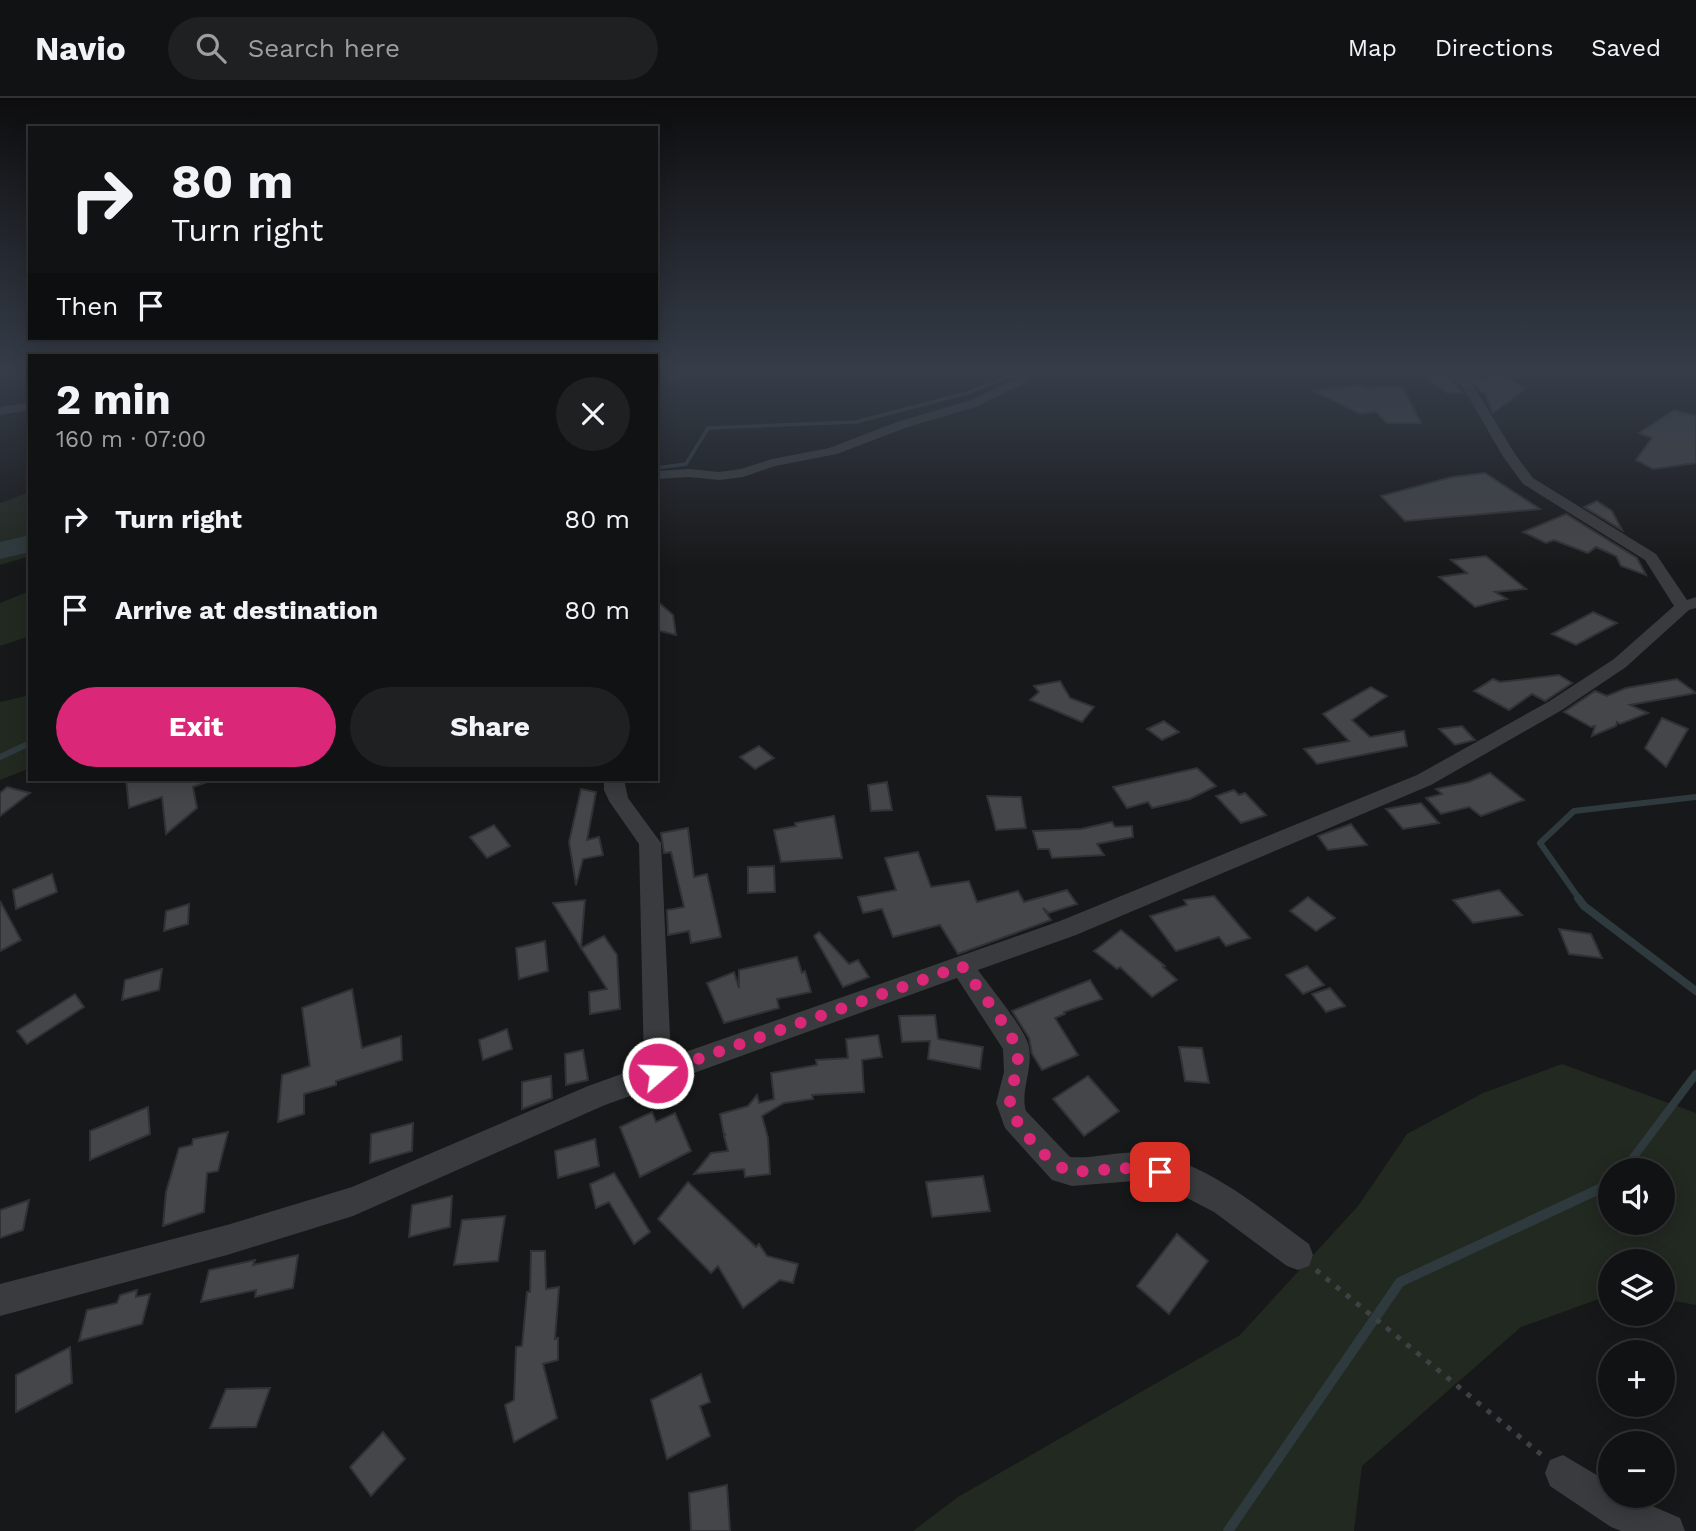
<!DOCTYPE html>
<meta charset="utf-8">
<style>
body{margin:0;font-family:"Work Sans",sans-serif;background:#1e2021;color:#f1f3f6;height:100vh;display:flex;flex-direction:column;font-size:26px;white-space:nowrap}
*{box-sizing:border-box;margin:0}
p{font-size:23px;color:#9c9ea0}
.icon{flex:none;width:38px;height:38px;fill:none;stroke:currentColor;stroke-width:2;stroke-linecap:round;stroke-linejoin:round}
.map{position:relative;flex:1;overflow:hidden}
.panel{position:absolute;left:28px;top:256px;width:630px;height:427px;display:flex;flex-direction:column;background:#111213;border-radius:0px;box-shadow:0 4px 18px #0003,0 0 0 2px #303233}
.panel>*{flex:none}
.banner{position:absolute;left:28px;top:28px;width:630px;height:214px;border-radius:0px;box-shadow:0 4px 18px #0003,0 0 0 2px #303233;background:#111213;color:#f1f3f6;overflow:hidden}
.fabs{position:absolute;left:1598px;top:1060px;display:grid;gap:14px}
.fabs a{display:grid;place-items:center;width:77px;height:77px;border-radius:50%;background:#111213;box-shadow:0 4px 18px #0003,0 0 0 2px #303233;font-size:35px}
.pin{position:absolute;display:grid;place-items:center;width:60px;height:60px;color:#fff;margin:-30px;border-radius:14px;box-shadow:0 4px 10px #0006}
.me{position:absolute;width:77px;margin:-38px;rotate:71deg;stroke-linejoin:round;filter:drop-shadow(0 0 5px #0008)}
.turn{display:flex;align-items:center;gap:24px;height:147px;padding:0 28px;font-size:32px}
.turn .icon{width:91px;height:91px;stroke-width:2.5}
.turn b{display:block;font-size:49px;line-height:60px}
.then{display:flex;align-items:center;height:66px;padding:0 28px;background:#0003;gap:14px;font-size:26px}
.round{display:grid;place-items:center;flex:none;width:74px;height:74px;border-radius:37px;background:#1e2021}
.headline{display:flex;align-items:center;justify-content:space-between;height:119px;padding:0 28px}
h1{font-size:42px;font-weight:700;line-height:52px}
.primary-button{display:flex;gap:14px;margin-top:auto;padding:14px 28px}
.primary-button a{flex:1;height:80px;border-radius:42px;background:#db2777;color:#fff;font-size:28px;font-weight:700;line-height:80px;text-align:center}
.primary-button a+a{background:#1e2021;color:#f1f3f6}
ul{padding:0;list-style:none}
li{display:flex;align-items:center;gap:21px;height:91px;padding:0 28px}
li div{flex:1}
li b{display:block;font-size:26px}
li em{font-style:normal}
header{display:flex;align-items:center;gap:42px;box-sizing:border-box;height:98px;padding:0 35px;background:#111213;border-bottom:2px solid #303233}
header strong{font-size:33px}
nav{display:flex;gap:38px;margin-inline-start:auto;font-size:24px}
.search{width:490px;height:63px;background:#1e2021;display:flex;align-items:center;gap:18px;box-sizing:border-box;padding:0 24px;border-radius:38px;color:#9c9ea0;font-size:26px}
.map>svg:first-child{display:block}
</style>
<header>
<strong>Navio</strong>
<div class="search"><svg class="icon" aria-label="search" viewBox="0 0 24 24"><circle cx="10" cy="10" r="6"/><path d="M15 15l6 6"/></svg>Search here</div>
<nav><a>Map</a><a>Directions</a><a>Saved</a></nav>
</header>
<div class="map">
<svg width="1696" height="1433" viewBox="0 0 1696 1433">
<rect width="100%" height="100%" fill="#171819"/>
<g fill="#222921" fill-rule="evenodd">
<polygon points="30,394 30,458 0,467 0,405"/>
<polygon points="30,493 30,538 0,548 0,505"/>
<polygon points="30,597 30,670 0,682 0,604"/>
<path d="M1562 966 1696 1015V1207L1663 1201 1662 1164H1610V1197L1521 1229 1362 1368 1354 1433H913L958 1399 1240 1237 1358 1108 1407 1036 1483 995ZM1610 1073H1662V1125H1610Z"/>
</g>
<g fill="none" stroke-linecap="round" stroke-linejoin="round">
<polyline stroke="#2e3a3d" stroke-width="3.5" points="656,370 686,366 708,330 856,324 967,295 1025,272 1023,271"/>
<g stroke="#2e3a3d" stroke-width="6">
<polyline points="0,659 30,645"/>
<polyline points="1580,802 1540,745 1574,713 1696,699"/>
</g>
<g stroke="#2e3a3d" stroke-width="8">
<polyline points="1578,800 1584,808 1696,893"/>
<polyline points="1623,1073 1696,976"/>
</g>
<polyline stroke="#2e3a3d" stroke-width="10" points="1228,1433 1400,1184 1610,1086"/>
<polygon fill="#2e3a3d" fill-rule="evenodd" points="30,437 30,454 0,461 0,444"/>
</g>
<g fill="#444649" stroke="#313235" stroke-width="2">
<polygon points="1417,272 1446,276 1463,295 1447,295"/>
<polygon points="1493,272 1526,291 1493,315 1485,294 1481,294 1468,279 1487,282"/>
<polygon points="1360,287 1364,290 1402,288 1421,325 1387,325 1376,314 1360,316 1313,293"/>
<polygon points="1674,312 1696,318 1696,365 1653,371 1636,362 1652,340 1639,335"/>
<polygon points="1485,375 1540,411 1405,423 1381,398 1452,379"/>
<polygon points="1597,403 1612,413 1622,432 1584,409"/>
<polygon points="1566,416 1637,460 1646,477 1621,468 1616,458 1596,449 1588,455 1554,442 1546,445 1523,434"/>
<polygon points="1486,458 1526,491 1495,494 1507,501 1475,509 1439,479 1467,475 1451,462"/>
<polygon points="656,502 673,517 676,537 656,532"/>
<polygon points="1593,514 1617,525 1576,547 1552,536"/>
<polygon points="1559,577 1572,585 1545,603 1532,596 1509,612 1474,593 1493,581 1500,584"/>
<polygon points="1677,581 1696,595 1630,607 1648,615 1620,626 1617,624 1616,628 1592,638 1595,628 1591,629 1564,614 1595,593 1607,598 1626,590"/>
<polygon points="1060,583 1070,600 1094,609 1082,624 1030,602 1039,594 1034,588"/>
<polygon points="1371,589 1387,598 1352,622 1370,639 1404,633 1407,648 1317,666 1304,651 1349,643 1323,616"/>
<polygon points="1662,620 1688,631 1666,669 1645,650"/>
<polygon points="1164,623 1179,634 1162,642 1147,631"/>
<polygon points="1462,628 1475,642 1455,647 1439,631"/>
<polygon points="759,648 774,660 755,671 740,659"/>
<polygon points="1197,670 1216,688 1190,701 1152,710 1148,704 1127,710 1113,689"/>
<polygon points="1490,675 1524,702 1481,718 1469,709 1441,716 1426,700 1442,696 1436,691 1469,684"/>
<polygon points="126,681 207,681 207,684 193,689 197,710 166,736 162,699 129,710"/>
<polygon points="887,684 892,712 871,713 868,687"/>
<polygon points="7,689 30,695 0,718 0,695"/>
<polygon points="581,691 596,694 587,742 599,739 603,757 583,761 576,787 569,744"/>
<polygon points="1234,692 1239,697 1245,695 1266,717 1241,725 1216,698"/>
<polygon points="987,698 1021,699 1026,730 996,732"/>
<polygon points="1421,705 1439,725 1403,731 1386,711"/>
<polygon points="834,718 842,760 781,764 774,732 796,728 795,725"/>
<polygon points="1112,724 1115,729 1132,728 1133,739 1097,746 1104,757 1052,760 1049,751 1038,751 1033,733 1081,731"/>
<polygon points="1351,726 1367,747 1328,752 1318,738"/>
<polygon points="494,727 510,748 487,760 470,739"/>
<polygon points="688,730 694,779 707,776 721,839 691,845 689,833 668,837 667,812 684,809 671,754 664,755 661,735"/>
<polygon points="918,754 931,789 969,783 977,804 1018,793 1024,804 1067,792 1077,806 1049,815 1043,810 1051,822 958,856 940,827 893,839 882,811 863,815 858,799 896,792 885,760"/>
<polygon points="774,768 775,794 748,795 748,769"/>
<polygon points="52,776 57,794 16,811 13,792"/>
<polygon points="1499,792 1522,817 1473,825 1453,802"/>
<polygon points="1214,798 1250,840 1226,848 1219,839 1176,853 1150,818 1187,807 1184,802"/>
<polygon points="1308,799 1335,820 1316,833 1290,813"/>
<polygon points="585,802 581,850 553,805"/>
<polygon points="0,803 21,842 0,853"/>
<polygon points="189,806 188,826 164,833 166,813"/>
<polygon points="1559,831 1591,836 1602,860 1569,856"/>
<polygon points="1121,832 1165,868 1163,869 1177,882 1152,899 1120,869 1117,871 1094,853"/>
<polygon points="819,834 849,866 858,862 869,879 843,889 814,838"/>
<polygon points="604,838 617,857 620,911 590,916 589,894 607,891 581,850"/>
<polygon points="545,843 548,873 519,881 516,850"/>
<polygon points="797,859 802,875 805,873 811,894 777,901 779,910 724,925 707,885 734,874 739,890 739,872"/>
<polygon points="1307,868 1324,887 1303,896 1286,877"/>
<polygon points="162,871 159,892 122,902 125,882"/>
<polygon points="1090,882 1102,901 1064,914 1065,916 1055,920 1078,957 1042,972 1032,956 1029,940 1012,913"/>
<polygon points="1330,890 1345,908 1326,914 1312,896"/>
<polygon points="352,891 362,950 401,938 402,962 336,983 336,987 304,996 304,1016 278,1024 282,977 310,968 302,910"/>
<polygon points="75,896 84,909 27,946 17,933"/>
<polygon points="935,917 938,941 983,949 980,971 928,961 930,943 902,944 899,918"/>
<polygon points="507,931 512,951 483,962 479,942"/>
<polygon points="878,937 882,959 862,962 864,994 812,997 813,1001 784,1005 762,1018 768,1040 770,1076 745,1079 744,1071 694,1076 711,1055 728,1053 724,1038 726,1036 724,1037 720,1016 748,1008 757,997 759,1005 774,1001 771,975 817,967 816,962 848,960 846,941"/>
<polygon points="1179,949 1202,950 1209,985 1185,983"/>
<polygon points="583,952 588,982 566,987 565,956"/>
<polygon points="551,978 552,1000 522,1011 522,984"/>
<polygon points="1088,978 1119,1013 1084,1038 1053,1001"/>
<polygon points="148,1009 150,1036 90,1062 90,1033"/>
<polygon points="652,1014 656,1024 675,1015 691,1053 640,1079 620,1029"/>
<polygon points="413,1025 412,1053 370,1065 371,1036"/>
<polygon points="228,1034 218,1073 207,1075 204,1114 163,1128 166,1094 179,1050 192,1047 193,1041"/>
<polygon points="595,1041 599,1068 558,1080 555,1053"/>
<polygon points="614,1075 650,1134 634,1146 609,1104 596,1110 590,1086"/>
<polygon points="983,1078 990,1113 932,1119 926,1084"/>
<polygon points="688,1084 756,1149 759,1146 767,1158 798,1166 793,1185 780,1182 743,1210 718,1168 711,1175 658,1121"/>
<polygon points="452,1098 450,1129 409,1139 412,1107"/>
<polygon points="29,1102 23,1132 0,1140 0,1112"/>
<polygon points="505,1118 498,1163 454,1167 462,1122"/>
<polygon points="1177,1136 1208,1163 1169,1216 1137,1188"/>
<polygon points="531,1153 545,1153 546,1191 559,1189 555,1241 558,1240 558,1262 543,1266 557,1320 514,1344 505,1307 514,1302 516,1249 522,1248 527,1194 530,1194"/>
<polygon points="298,1157 293,1190 255,1199 256,1192 201,1204 209,1172 255,1162 253,1167"/>
<polygon points="137,1192 136,1199 150,1196 142,1226 79,1243 87,1212 117,1205 120,1197"/>
<polygon points="70,1249 72,1285 16,1314 16,1277"/>
<polygon points="701,1276 710,1304 700,1308 710,1338 667,1361 651,1302"/>
<polygon points="270,1290 256,1329 210,1330 226,1291"/>
<polygon points="383,1334 405,1361 371,1398 350,1369"/>
<polygon points="727,1387 730,1433 691,1433 689,1395"/>
</g>
<g fill="none" stroke-linecap="round" stroke-linejoin="round">
<polyline stroke="#3f4245" stroke-width="5" stroke-dasharray="5 8" stroke-linecap="butt" points="1316,1172 1543,1358"/>
<g fill="#393b3e" fill-rule="evenodd">
<polygon points="1029,271 1041,271 1028,283 979,308 905,330 837,356 775,368 743,379 719,382 689,379 656,381 656,373 689,371 719,374 741,371 772,361 829,350 897,324 971,302 1020,279"/>
<path d="M1445 271H1456L1473 287 1515 356 1533 380 1656 456 1687 502 1696 499V510L1689 512 1626 569 1562 612 1431 687 1076 837 978 872C990 889 1026 932 1029 949 1033 971 1020 994 1026 1013L1070 1059C1095 1061 1120 1052 1145 1055 1207 1063 1260 1111 1309 1146L1313 1157 1309 1168 1298 1172 1287 1168 1214 1114 1162 1087 1134 1083 1072 1088 1052 1082 1005 1030 996 1005 1004 974 1003 951 957 880 605 1007 353 1118 227 1157 0 1218V1186L227 1127 352 1089 588 988 644 968 639 746 609 703 604 692V681H624L628 700 661 745 671 959 1060 823 1417 677 1548 604 1614 561 1674 508 1645 462 1523 386 1502 357 1464 291Z"/>
<polygon points="30,304 30,312 0,317 0,309"/>
<polygon points="1563,1357 1610,1385 1610,1398 1629,1398 1680,1420 1685,1433 1621,1433 1611,1429 1550,1388 1545,1375 1550,1362"/>
</g>
</g>
<linearGradient id="sky" x2="0" y2="1"><stop stop-color="#0d0d0e"/><stop offset="0.58" stop-color="#363d49"/><stop offset="1" stop-color="#363d49" stop-opacity="0"/></linearGradient>
<rect width="1696" height="471" fill="url(#sky)"/>
<g fill="none" stroke-linecap="round" stroke-linejoin="round">
<path stroke="#db2777" stroke-width="12" stroke-dasharray="0 21.6" d="M658 975 962 868C975 887 1010 930 1016 949 1022 968 1011 985 1010 1003 1010 1025 1052 1070 1072 1074L1145 1069 1160 1074"/>
</g>
</svg>
<div class="fabs">
<a><svg class="icon" aria-label="sound" viewBox="0 0 24 24"><path d="M4 9h4l5-4v14l-5-4H4zM17 9q2 3 0 6"/></svg></a>
<a><svg class="icon" aria-label="layers" viewBox="0 0 24 24"><path d="M12 4l9 5-9 5-9-5zM3 14l9 5 9-5"/></svg></a>
<a>+</a>
<a>−</a>
</div>
<div class="pin" style="left:1160px;top:1074px;background:#d93025"><svg class="icon" aria-label="arrive" viewBox="0 0 24 24"><path d="M6 21V4h12l-3 4 3 4H6"/></svg></div>
<svg class="me" style="left:658px;top:975px" viewBox="-20 -20 40 40"><circle r="17" fill="#db2777" stroke="#fff" stroke-width="3"/><path d="M0-11L8 9 0 5-8 9z" fill="#fff"/></svg>
<div class="banner">
<div class="turn"><svg class="icon" aria-label="right" viewBox="0 0 24 24"><path d="M7 20v-9h11M14 6l5 5-5 5"/></svg><div><b>80 m</b>Turn right</div></div>
<div class="then">Then<svg class="icon" aria-label="arrive" viewBox="0 0 24 24"><path d="M6 21V4h12l-3 4 3 4H6"/></svg></div>
</div>
<section class="panel">
<div class="headline"><div><h1>2 min</h1><p>160 m · 07:00</p></div><a class="round"><svg class="icon" aria-label="close" viewBox="0 0 24 24"><path d="M6 6l12 12M18 6L6 18"/></svg></a></div>
<ul>
<li><svg class="icon" aria-label="right" viewBox="0 0 24 24"><path d="M7 20v-9h11M14 6l5 5-5 5"/></svg><div><b>Turn right</b></div><em>80 m</em></li>
<li><svg class="icon" aria-label="arrive" viewBox="0 0 24 24"><path d="M6 21V4h12l-3 4 3 4H6"/></svg><div><b>Arrive at destination</b></div><em>80 m</em></li>
</ul>
<div class="primary-button"><a>Exit</a><a>Share</a></div>
</section>
</div>
